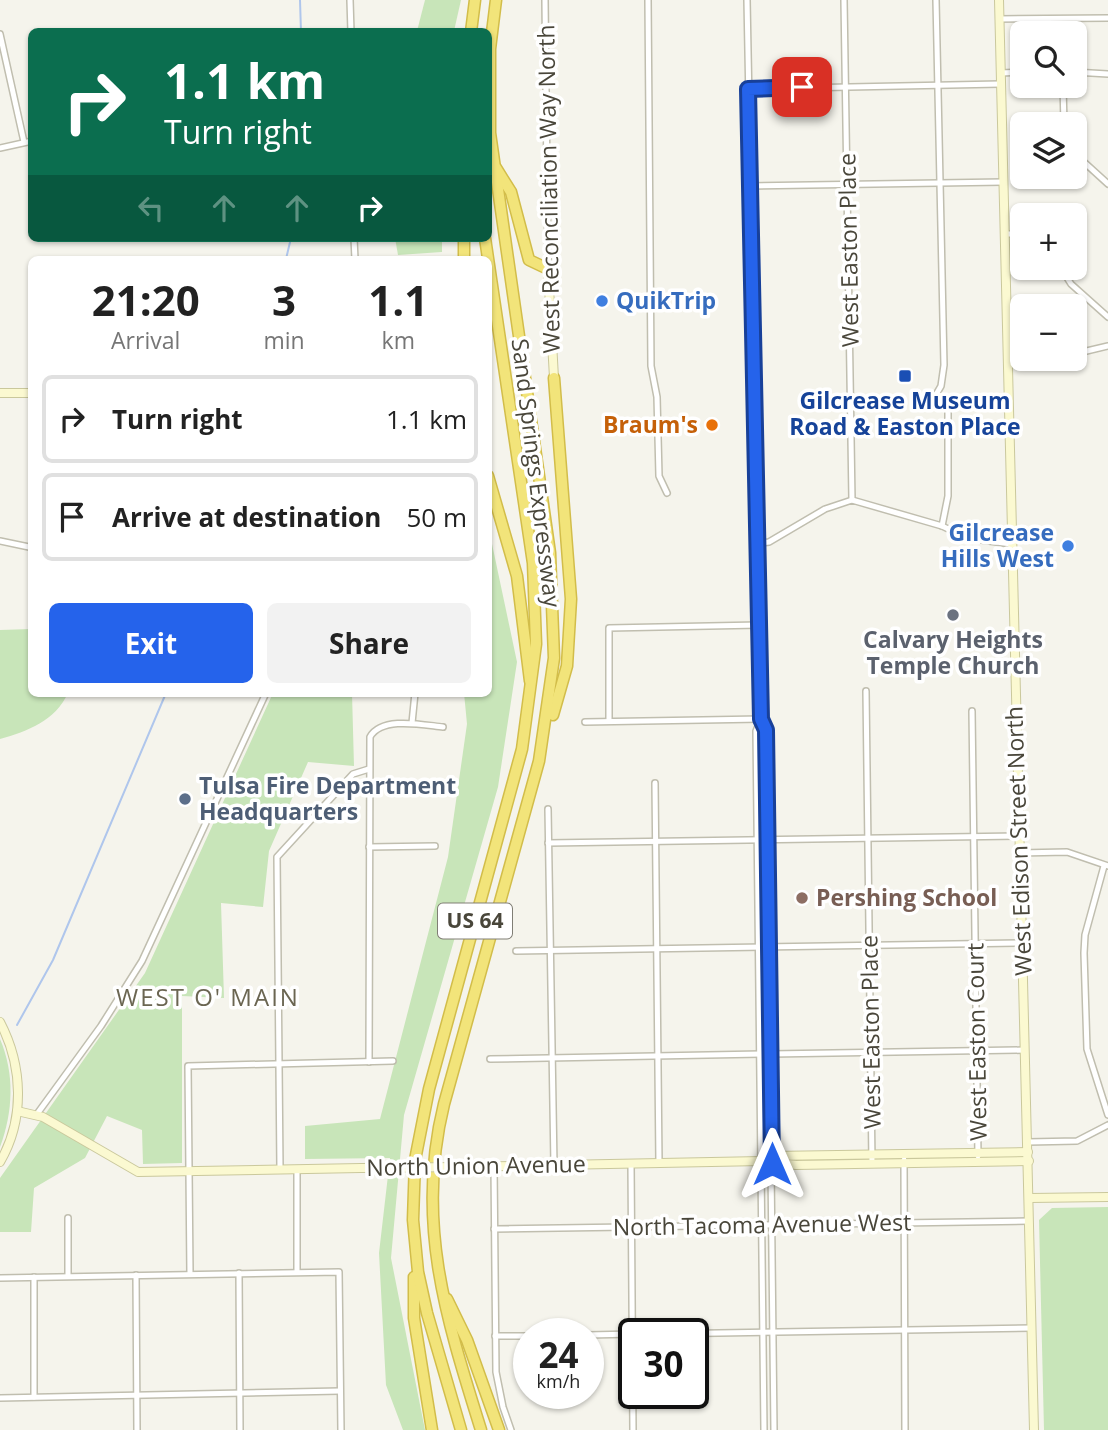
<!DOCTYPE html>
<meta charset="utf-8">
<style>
body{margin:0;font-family:"Open Sans",sans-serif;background:#f2f2f2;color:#222;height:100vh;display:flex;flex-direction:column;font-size:26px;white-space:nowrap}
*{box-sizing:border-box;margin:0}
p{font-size:23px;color:#767676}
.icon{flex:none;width:38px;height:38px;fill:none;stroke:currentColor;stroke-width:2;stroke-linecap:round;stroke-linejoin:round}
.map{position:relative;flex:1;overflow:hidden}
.sheet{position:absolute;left:28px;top:256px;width:464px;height:441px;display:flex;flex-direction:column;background:#fff;border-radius:10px;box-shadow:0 2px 5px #0004}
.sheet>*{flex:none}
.banner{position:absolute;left:28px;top:28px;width:464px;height:214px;border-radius:10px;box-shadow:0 2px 5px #0004;background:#0b6e4f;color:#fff;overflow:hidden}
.buttons{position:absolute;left:1010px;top:21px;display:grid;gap:14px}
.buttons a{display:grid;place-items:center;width:77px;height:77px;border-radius:10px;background:#fff;box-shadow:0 2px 5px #0004;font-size:35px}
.speed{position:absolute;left:513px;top:1318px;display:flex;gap:14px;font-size:35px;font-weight:700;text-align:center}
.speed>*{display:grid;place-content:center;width:91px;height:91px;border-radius:50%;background:#fff;box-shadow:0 2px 5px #0004;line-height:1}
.speed small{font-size:18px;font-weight:400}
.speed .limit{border:4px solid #111;border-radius:10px;background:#fff;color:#111}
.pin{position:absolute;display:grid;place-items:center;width:60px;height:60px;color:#fff;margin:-30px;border-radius:14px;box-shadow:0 4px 10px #0006}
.me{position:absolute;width:77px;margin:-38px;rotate:0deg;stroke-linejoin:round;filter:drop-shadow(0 0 5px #0008)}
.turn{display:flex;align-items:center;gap:24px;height:147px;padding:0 21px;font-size:32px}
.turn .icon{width:91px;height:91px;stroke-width:2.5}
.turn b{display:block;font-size:49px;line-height:60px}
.lanes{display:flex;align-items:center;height:66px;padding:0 21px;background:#0003;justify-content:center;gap:35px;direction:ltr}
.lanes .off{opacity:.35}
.eta{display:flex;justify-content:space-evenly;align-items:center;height:119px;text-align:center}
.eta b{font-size:42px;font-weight:700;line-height:49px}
.action{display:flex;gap:14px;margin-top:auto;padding:14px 21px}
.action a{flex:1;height:80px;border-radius:10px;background:#2563eb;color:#fff;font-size:28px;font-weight:700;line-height:80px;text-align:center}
.action a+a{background:#f2f2f2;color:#222}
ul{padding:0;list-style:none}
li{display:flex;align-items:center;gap:21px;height:88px;margin:0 14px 10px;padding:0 7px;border:4px solid #e0e0e0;border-radius:10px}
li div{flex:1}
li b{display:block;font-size:26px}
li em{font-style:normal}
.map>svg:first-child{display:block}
</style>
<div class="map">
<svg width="1108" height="1430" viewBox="0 0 1108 1430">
<rect width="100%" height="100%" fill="#f5f4ec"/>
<g fill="#c8e5b9">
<polygon points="425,0 461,0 454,31 417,31"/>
<polygon points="395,238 442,238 442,252 398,255"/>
<polygon points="488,525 517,662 498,787 404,1115 391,1258 425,1430 403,1430 386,1385 379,1253 390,1158 305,1159 305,1126 380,1119 448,857 467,724 464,693 488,693"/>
<path d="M31 629 32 693H68C55 721 28 731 0 739V630Z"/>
<polygon points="273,693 352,693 354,766 308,762 269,851 263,907 221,903 224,998 182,996 182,1163 143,1164 142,1130 107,1116 85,1158 34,1188 31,1232 0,1232 0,1178 145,973"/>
<path d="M0 1039C15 1074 13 1112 0 1147Z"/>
<polygon points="1108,1207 1108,1430 1044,1430 1039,1220 1052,1208"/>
</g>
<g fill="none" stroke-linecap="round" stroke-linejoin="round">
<g stroke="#afc6ec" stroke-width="2">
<polyline points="300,0 301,32"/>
<polyline points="286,259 291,238"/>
<polyline points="17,1025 53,960 166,693"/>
</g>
<defs>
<g id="street">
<polyline points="350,0 351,32"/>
<polyline points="545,0 548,269"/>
<polyline points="648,0 651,366 657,397 659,476 667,493"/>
<polyline points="747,0 761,719 756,731 764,1430"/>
<polyline points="844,0 852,500"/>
<polyline points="999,19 1108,18"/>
<polyline points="0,34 24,142"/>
<polyline points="1074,72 1108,74"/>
<polyline points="1001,73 1022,72"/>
<polyline points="1063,86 1064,124"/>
<polyline points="748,89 1000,84"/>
<polyline points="0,148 32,141"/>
<polyline points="1074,153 1108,184"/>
<polyline points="750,186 1003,182"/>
<polyline points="1004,234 1022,234"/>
<polyline points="354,238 355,259"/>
<polyline points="1061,268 1071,284 1108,317"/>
<polyline points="1074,354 1108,346"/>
<polyline points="934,398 941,386 944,365 936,0"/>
<polyline points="942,526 948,496 948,405"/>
<polyline points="0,541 29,547"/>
<polyline points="756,544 769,542 825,509 852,500 942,526 967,538 1011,544"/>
<polyline points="866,691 872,1163"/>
<polyline points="972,711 978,1156"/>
<polyline points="761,719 766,730 774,1430"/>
<polyline points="609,721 609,628 759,625"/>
<polyline points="585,722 761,719"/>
<polyline points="412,723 415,693"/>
<polyline points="655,783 659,1163"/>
<polyline points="548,809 554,1165"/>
<polyline points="548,843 1019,836"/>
<polyline points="369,847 435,846"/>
<polyline points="1019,853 1067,852 1108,866"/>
<polyline points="1104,866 1085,935 1084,953 1087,1049 1108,1115"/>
<polyline points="516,951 1022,943"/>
<polyline points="771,1054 1025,1050"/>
<polyline points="490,1059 761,1054"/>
<path d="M369 1062 370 737C382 716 423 725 443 727"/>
<polyline points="37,1114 101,1026 142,961 266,693"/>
<polyline points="1028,1142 1077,1141 1108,1125"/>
<polyline points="904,1160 905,1430"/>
<polyline points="631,1164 633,1430"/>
<polyline points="494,1166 496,1372 503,1407 511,1430"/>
<polyline points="280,1169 277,857 353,774 369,769"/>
<polyline points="494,1229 1029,1221"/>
<polyline points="297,1271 297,1169"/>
<polyline points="239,1273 240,1430"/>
<polyline points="190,1274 188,1066 393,1061"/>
<polyline points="136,1275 137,1430"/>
<polyline points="68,1276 68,1218"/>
<polyline points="0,1278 339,1272 341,1430"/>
<polyline points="658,1334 1032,1328"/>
<polyline points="588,1335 634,1334"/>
<polyline points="495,1336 528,1336"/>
<polyline points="34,1397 34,1277"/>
<polyline points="0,1398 340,1391"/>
</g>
<g id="secondary">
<polyline points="999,0 1034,1430"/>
<polyline points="548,269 554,378"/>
<polyline points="0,393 32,393"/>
<path d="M0 1022C23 1066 25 1119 0 1162"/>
<polyline points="17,1111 43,1117 138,1172 361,1168"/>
<polyline points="762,1161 772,1156 1028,1152"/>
<polyline points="460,1167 762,1161 796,1165 1029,1161"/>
<polyline points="1030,1198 1108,1197"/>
</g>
<g id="highway">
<polyline points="471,32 475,0"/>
<polyline points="496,168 511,192 529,260 548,269"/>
<polyline points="464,259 464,238"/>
<polyline points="488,476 517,576 530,681"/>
<polyline points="553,715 567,666 571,599 554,378"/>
<polyline points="414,1277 414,1318 432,1430"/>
<polyline points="447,1299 467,1340 499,1430"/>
<polyline points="461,1430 427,1313 418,1272 413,1220 415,1160 429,1089 522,749 536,644 533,563 485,238"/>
<path d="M481 1430C446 1318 415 1221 444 1104L539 761 554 658 550 553 490 133V49L496 0"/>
</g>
</defs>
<use href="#street" stroke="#c0beaf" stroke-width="8"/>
<use href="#secondary" stroke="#cac89c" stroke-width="10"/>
<use href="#highway" stroke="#d2bd4a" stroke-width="13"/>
<use href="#street" stroke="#fff" stroke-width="5"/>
<use href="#secondary" stroke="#fbf9d1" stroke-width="8"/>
<use href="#highway" stroke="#f2e47a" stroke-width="10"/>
<defs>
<polyline id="secondary-bridge" points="361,1168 460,1167"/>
</defs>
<use href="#secondary-bridge" stroke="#cac89c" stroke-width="10" stroke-linecap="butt"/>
<use href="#secondary-bridge" stroke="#fbf9d1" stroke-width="8"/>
</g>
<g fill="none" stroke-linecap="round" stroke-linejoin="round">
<defs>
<polyline id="route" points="772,1164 766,730 761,719 748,89 802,87"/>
</defs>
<use href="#route" stroke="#184099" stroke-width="18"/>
<use href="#route" stroke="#2563eb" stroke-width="12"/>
</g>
<g fill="#3f7fe0" stroke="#fff" stroke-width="2.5">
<circle cx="602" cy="301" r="7"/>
<circle cx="1068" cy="546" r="7"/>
</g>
<rect fill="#1a4fb4" stroke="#fff" stroke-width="2.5" x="898" y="369" width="14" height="14" rx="3.5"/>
<circle fill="#e8710a" stroke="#fff" stroke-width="2.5" cx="712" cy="425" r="7"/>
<circle fill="#6b7280" stroke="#fff" stroke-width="2.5" cx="953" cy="615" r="7"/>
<circle fill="#5c6f8a" stroke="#fff" stroke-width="2.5" cx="185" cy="799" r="7"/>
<circle fill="#8d6e63" stroke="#fff" stroke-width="2.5" cx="802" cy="898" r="7"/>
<g text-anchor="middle" stroke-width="7" stroke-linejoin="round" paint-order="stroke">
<rect fill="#fff" stroke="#807e75" stroke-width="2" x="438" y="903.5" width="74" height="35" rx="5"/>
<g font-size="21" font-weight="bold" fill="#49463a">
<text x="475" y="928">US 64</text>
</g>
<g font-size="23" fill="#49463a" stroke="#fff">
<text transform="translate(549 189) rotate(-91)" y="8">West Reconciliation Way North</text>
<text transform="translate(849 250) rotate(-91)" y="8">West Easton Place</text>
<text transform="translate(536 473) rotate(83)" y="8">Sand Springs Expressway</text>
<text transform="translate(1019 841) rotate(-92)" y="8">West Edison Street North</text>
<text transform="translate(871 1032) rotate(-91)" y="8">West Easton Place</text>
<text transform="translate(977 1042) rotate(-91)" y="8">West Easton Court</text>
<text transform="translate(476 1166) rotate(-1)" y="8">North Union Avenue</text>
<text transform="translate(762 1225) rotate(-1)" y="8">North Tacoma Avenue West</text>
</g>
<g font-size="23" font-weight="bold" fill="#366cbe" stroke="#fff" text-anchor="start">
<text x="616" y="309">QuikTrip</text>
<text x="1054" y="541" text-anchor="end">Gilcrease<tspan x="1054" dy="26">Hills West</tspan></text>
</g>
<g font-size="23" font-weight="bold" fill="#164399" stroke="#fff">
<text x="905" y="409">Gilcrease Museum<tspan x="905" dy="26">Road &amp; Easton Place</tspan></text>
</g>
<g font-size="23" font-weight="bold" fill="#c56008" stroke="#fff" text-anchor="end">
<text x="698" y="433">Braum's</text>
</g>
<g font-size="23" font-weight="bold" fill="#5b616d" stroke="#fff">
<text x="953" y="648">Calvary Heights<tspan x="953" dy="26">Temple Church</tspan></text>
</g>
<g font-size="23" font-weight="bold" fill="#4e5e75" stroke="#fff" text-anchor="start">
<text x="199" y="794">Tulsa Fire Department<tspan x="199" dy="26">Headquarters</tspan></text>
</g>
<g font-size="23" font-weight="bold" fill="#785e54" stroke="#fff" text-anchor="start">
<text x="816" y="906">Pershing School</text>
</g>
<g font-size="24" letter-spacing="2" fill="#6b6652" stroke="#fff">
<text x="208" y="1006">WEST O' MAIN</text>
</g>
</g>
</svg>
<div class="buttons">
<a><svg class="icon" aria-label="search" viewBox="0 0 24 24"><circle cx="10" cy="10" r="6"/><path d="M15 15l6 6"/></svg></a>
<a><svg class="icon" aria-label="layers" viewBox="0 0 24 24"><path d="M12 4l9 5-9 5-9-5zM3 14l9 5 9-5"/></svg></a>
<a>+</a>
<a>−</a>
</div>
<div class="speed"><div>24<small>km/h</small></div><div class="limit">30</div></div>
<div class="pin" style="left:802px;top:87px;background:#d93025"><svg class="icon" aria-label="arrive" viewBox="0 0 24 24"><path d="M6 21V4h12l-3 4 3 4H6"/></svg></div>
<svg class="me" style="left:772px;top:1164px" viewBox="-20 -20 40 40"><path d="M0-17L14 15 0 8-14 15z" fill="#2563eb" stroke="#fff" stroke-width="4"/></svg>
<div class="banner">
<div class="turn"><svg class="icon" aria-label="right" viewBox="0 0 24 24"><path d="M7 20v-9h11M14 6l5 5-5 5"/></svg><div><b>1.1 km</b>Turn right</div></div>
<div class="lanes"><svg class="icon off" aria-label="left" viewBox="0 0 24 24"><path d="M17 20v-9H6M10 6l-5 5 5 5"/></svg><svg class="icon off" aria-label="ahead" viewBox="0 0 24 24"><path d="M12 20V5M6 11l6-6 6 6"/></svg><svg class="icon off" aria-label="ahead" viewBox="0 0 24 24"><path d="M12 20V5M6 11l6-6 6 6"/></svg><svg class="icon" aria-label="right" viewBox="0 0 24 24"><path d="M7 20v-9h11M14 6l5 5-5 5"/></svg></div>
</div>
<section class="sheet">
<div class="eta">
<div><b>21:20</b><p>Arrival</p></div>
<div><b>3</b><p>min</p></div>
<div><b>1.1</b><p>km</p></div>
</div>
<ul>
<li><svg class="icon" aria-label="right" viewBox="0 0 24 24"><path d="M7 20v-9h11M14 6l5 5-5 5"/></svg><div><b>Turn right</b></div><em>1.1 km</em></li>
<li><svg class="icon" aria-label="arrive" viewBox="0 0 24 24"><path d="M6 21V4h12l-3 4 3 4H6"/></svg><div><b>Arrive at destination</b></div><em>50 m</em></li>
</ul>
<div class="action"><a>Exit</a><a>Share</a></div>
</section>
</div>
